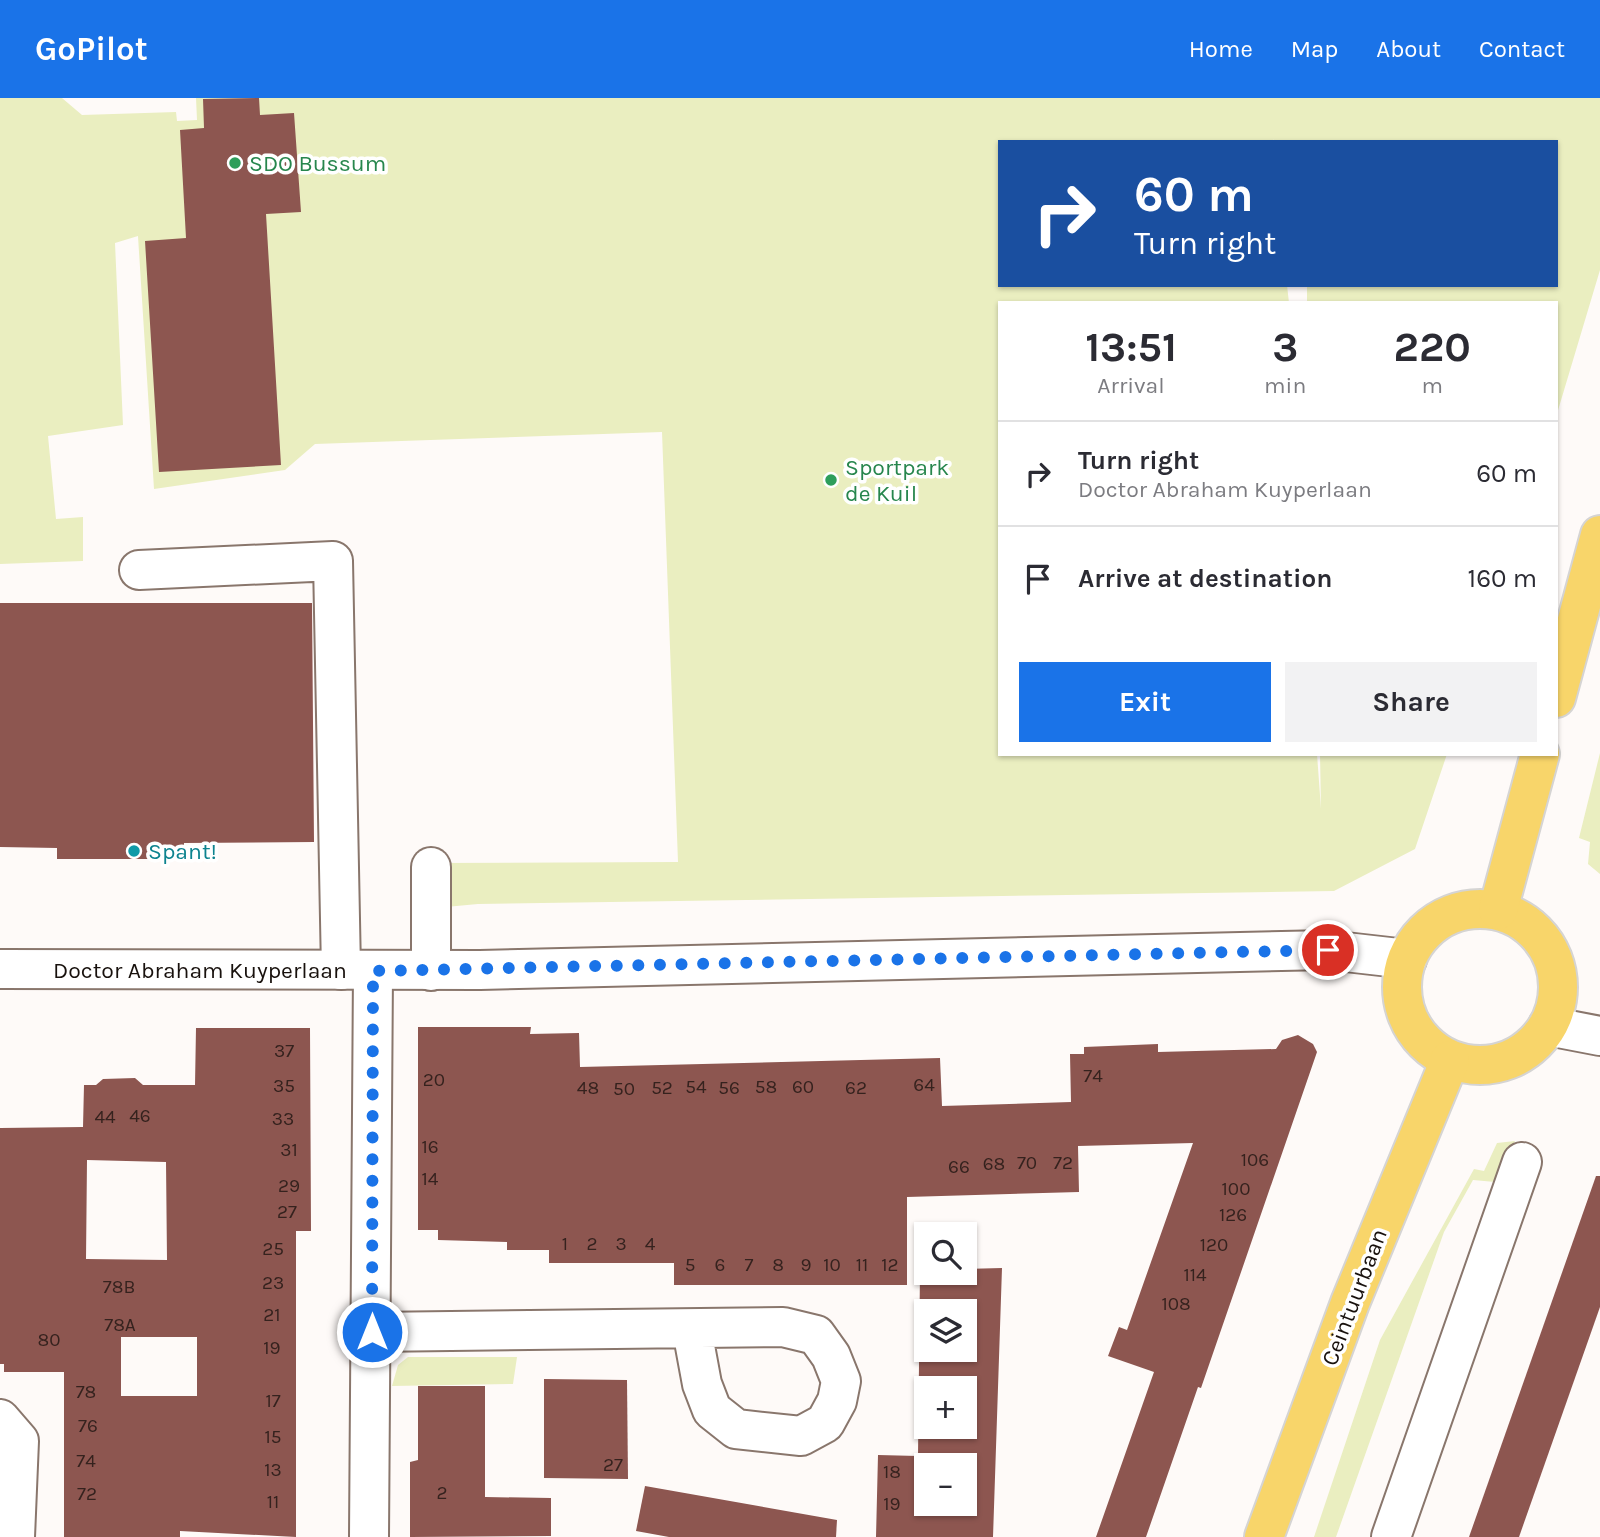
<!DOCTYPE html>
<meta charset="utf-8">
<style>
body{margin:0;font-family:Karla,sans-serif;background:#f2f2f3;color:#2b2b33;height:100vh;display:flex;flex-direction:column;font-size:26px;white-space:nowrap}
*{box-sizing:border-box;margin:0}
p{font-size:23px;color:#7c7c81}
.icon{flex:none;width:38px;height:38px;fill:none;stroke:currentColor;stroke-width:2;stroke-linecap:round;stroke-linejoin:round}
.map{position:relative;flex:1;overflow:hidden}
.details{position:absolute;left:998px;top:203px;width:560px;height:455px;display:flex;flex-direction:column;background:#fff;border-radius:0px;box-shadow:0 2px 5px #0004}
.details>*{flex:none}
.banner{position:absolute;left:998px;top:42px;width:560px;height:147px;border-radius:0px;box-shadow:0 2px 5px #0004;background:#1a4fa0;color:#fff;overflow:hidden}
.fabs{position:absolute;left:914px;top:1124px;display:grid;gap:14px}
.fabs a{display:grid;place-items:center;width:63px;height:63px;border-radius:0px;background:#fff;box-shadow:0 2px 5px #0004;font-size:35px}
.pin{position:absolute;display:grid;place-items:center;width:60px;height:60px;color:#fff;margin:-30px;border:4px solid #fff;border-radius:50%;box-shadow:0 2px 7px #0007}
.me{position:absolute;width:77px;margin:-38px;rotate:0deg;stroke-linejoin:round;filter:drop-shadow(0 0 5px #0008)}
.turn{display:flex;align-items:center;gap:24px;height:147px;padding:0 21px;font-size:32px}
.turn .icon{width:91px;height:91px;stroke-width:2.5}
.turn b{display:block;font-size:49px;line-height:60px}
.eta{display:flex;justify-content:space-evenly;align-items:center;height:119px;text-align:center}
.eta b{font-size:42px;font-weight:700;line-height:49px}
.button{display:flex;gap:14px;margin-top:auto;padding:14px 21px}
.button a{flex:1;height:80px;border-radius:0px;background:#1a73e8;color:#fff;font-size:28px;font-weight:700;line-height:80px;text-align:center}
.button a+a{background:#f2f2f3;color:#2b2b33}
ul{padding:0;list-style:none}
li{display:flex;align-items:center;gap:21px;height:105px;padding:0 21px;border-top:2px solid #e1e1e2}
li div{flex:1}
li b{display:block;font-size:26px}
li em{font-style:normal}
header{display:flex;align-items:center;gap:42px;box-sizing:border-box;height:98px;padding:0 35px;background:#1a73e8;color:#fff}
header strong{font-size:33px}
nav{display:flex;gap:38px;margin-inline-start:auto;font-size:24px}
.map>svg:first-child{display:block}
</style>
<header>
<strong>GoPilot</strong>
<nav><a>Home</a><a>Map</a><a>About</a><a>Contact</a></nav>
</header>
<div class="map">
<svg width="1600" height="1439" viewBox="0 0 1600 1439">
<rect width="100%" height="100%" fill="#fefaf8"/>
<g fill="#eaeec0">
<polygon points="0,0 62,0 82,17 176,14 177,23 197,22 196,0 1600,0 1600,172 1556,319 1556,205 1307,205 1307,187 1556,187 1556,44 1274,44 1273,41 1273,44 999,44 999,187 1287,187 1289,205 999,205 999,656 1317,656 1321,711 1320,656 1447,656 1415,751 1334,793 478,806 435,810 434,765 678,764 662,334 315,346 285,372 154,391 138,138 115,145 123,327 48,338 56,421 83,419 83,463 0,466"/>
<polygon points="1600,655 1600,776 1588,766 1590,744 1579,740"/>
<polygon points="1515,1043 1495,1084 1473,1082 1444,1134 1336,1439 1314,1439 1380,1242 1474,1071 1484,1073 1497,1045"/>
<polygon points="408,1259 517,1259 513,1286 392,1288 398,1267"/>
</g>
<g fill="#8d5650" fill-rule="evenodd">
<polygon points="259,0 260,17 294,15 301,114 266,116 281,367 159,374 145,143 186,140 180,32 204,30 203,1"/>
<polygon points="0,505 312,505 314,744 184,745 184,761 57,761 57,750 0,749"/>
<polygon points="418,929 531,929 530,936 579,935 580,969 940,960 942,1008 1071,1004 1070,956 1084,956 1084,949 1158,946 1158,954 1276,951 1282,942 1298,937 1313,946 1317,954 1201,1290 1198,1289 1146,1439 1096,1439 1154,1274 1108,1258 1119,1229 1127,1232 1193,1045 1078,1048 1079,1094 907,1099 907,1187 674,1187 674,1165 549,1165 549,1152 507,1152 507,1144 438,1142 438,1132 418,1132"/>
<path d="M196 930H310L311 1133H296V1439L180 1433V1439H64V1274H4V1266H0V1030L83 1029 84 987H96L103 981 135 980 143 987H195ZM87 1062 166 1064 167 1162 86 1161ZM121 1239H197V1298H121Z"/>
<polygon points="1596,1078 1600,1078 1600,1209 1519,1439 1469,1439"/>
<path d="M1002 1170 993 1439H876L878 1357 918 1358 920 1173 964 1174V1171ZM926 1213H964V1251H926ZM926 1290H964V1328H926ZM926 1367H964V1405H926Z"/>
<polygon points="544,1281 627,1282 628,1381 544,1380"/>
<polygon points="418,1288 485,1288 485,1399 551,1400 551,1438 410,1439 410,1364 418,1362"/>
<polygon points="645,1388 837,1422 836,1439 669,1439 636,1433"/>
</g>
<g fill="none" stroke-linecap="round" stroke-linejoin="round">
<defs>
<g id="minor">
<polyline points="139,472 333,463 341,872"/>
<polyline points="431,769 431,873"/>
<polyline points="0,871 480,872 1328,852 1407,861"/>
<polyline points="1548,928 1600,938"/>
<polyline points="372,1234 783,1229 816,1237 831,1258 841,1283 837,1303 825,1325 801,1338 736,1331 712,1312 702,1286 692,1232"/>
<polyline points="0,1321 19,1343 15,1439"/>
<polyline points="369,1439 373,873"/>
<polyline points="1391,1439 1522,1064"/>
</g>
<g id="major">
<polyline points="1556,600 1600,437"/>
<circle cx="1480" cy="889" r="78"/>
<polyline points="1498,812 1540,656"/>
<polyline points="1264,1439 1350,1205 1450,962"/>
</g>
</defs>
<use href="#minor" stroke="#89766c" stroke-width="42"/>
<use href="#major" stroke="#d5d4d3" stroke-width="42"/>
<use href="#minor" stroke="#fff" stroke-width="38"/>
<use href="#major" stroke="#f8d56a" stroke-width="38"/>
</g>
<g fill="none" stroke-linecap="round" stroke-linejoin="round">
<polyline stroke="#1a73e8" stroke-width="12" stroke-dasharray="0 21.6" points="372,1234 373,873 1328,852"/>
</g>
<g fill="#2e9e5b" stroke="#fff" stroke-width="2.5">
<circle cx="235" cy="65" r="7"/>
<circle cx="831" cy="382" r="7"/>
</g>
<circle fill="#0f9aa8" stroke="#fff" stroke-width="2.5" cx="134" cy="753" r="7"/>
<g text-anchor="middle" stroke-width="7" stroke-linejoin="round" paint-order="stroke">
<g font-size="19" fill="#35221e">
<text x="284" y="959">37</text>
<text x="1093" y="984">74</text>
<text x="434" y="988">20</text>
<text x="924" y="993">64</text>
<text x="284" y="994">35</text>
<text x="696" y="995">54</text>
<text x="766" y="995">58</text>
<text x="803" y="995">60</text>
<text x="588" y="996">48</text>
<text x="662" y="996">52</text>
<text x="729" y="996">56</text>
<text x="856" y="996">62</text>
<text x="624" y="997">50</text>
<text x="140" y="1024">46</text>
<text x="105" y="1025">44</text>
<text x="283" y="1027">33</text>
<text x="430" y="1055">16</text>
<text x="289" y="1058">31</text>
<text x="1255" y="1068">106</text>
<text x="1027" y="1071">70</text>
<text x="1063" y="1071">72</text>
<text x="994" y="1072">68</text>
<text x="959" y="1075">66</text>
<text x="430" y="1087">14</text>
<text x="289" y="1094">29</text>
<text x="1236" y="1097">100</text>
<text x="287" y="1120">27</text>
<text x="1233" y="1123">126</text>
<text x="565" y="1152">1</text>
<text x="592" y="1152">2</text>
<text x="621" y="1152">3</text>
<text x="650" y="1152">4</text>
<text x="1214" y="1153">120</text>
<text x="273" y="1157">25</text>
<text x="690" y="1173">5</text>
<text x="720" y="1173">6</text>
<text x="749" y="1173">7</text>
<text x="778" y="1173">8</text>
<text x="806" y="1173">9</text>
<text x="832" y="1173">10</text>
<text x="862" y="1173">11</text>
<text x="890" y="1173">12</text>
<text x="1195" y="1183">114</text>
<text x="273" y="1191">23</text>
<text x="119" y="1195">78B</text>
<text x="1176" y="1212">108</text>
<text x="272" y="1223">21</text>
<text x="120" y="1233">78A</text>
<text x="49" y="1248">80</text>
<text x="272" y="1256">19</text>
<text x="86" y="1300">78</text>
<text x="273" y="1309">17</text>
<text x="88" y="1334">76</text>
<text x="273" y="1345">15</text>
<text x="86" y="1369">74</text>
<text x="613" y="1373">27</text>
<text x="273" y="1378">13</text>
<text x="892" y="1380">18</text>
<text x="442" y="1401">2</text>
<text x="87" y="1402">72</text>
<text x="273" y="1410">11</text>
<text x="892" y="1412">19</text>
</g>
<g font-size="23" fill="#27864d" stroke="#fff" text-anchor="start">
<text x="249" y="73">SDO Bussum</text>
<text x="845" y="377">Sportpark<tspan x="845" dy="26">de Kuil</tspan></text>
</g>
<g font-size="23" fill="#0d838f" stroke="#fff" text-anchor="start">
<text x="148" y="761">Spant!</text>
</g>
<g font-size="23" fill="#18110d" stroke="#fff">
<text x="200" y="880">Doctor Abraham Kuyperlaan</text>
<text transform="translate(1354 1199) rotate(-69)" y="8">Ceintuurbaan</text>
</g>
</g>
</svg>
<div class="fabs">
<a><svg class="icon" aria-label="search" viewBox="0 0 24 24"><circle cx="10" cy="10" r="6"/><path d="M15 15l6 6"/></svg></a>
<a><svg class="icon" aria-label="layers" viewBox="0 0 24 24"><path d="M12 4l9 5-9 5-9-5zM3 14l9 5 9-5"/></svg></a>
<a>+</a>
<a>−</a>
</div>
<div class="pin" style="left:1328px;top:852px;background:#d93025"><svg class="icon" aria-label="arrive" viewBox="0 0 24 24"><path d="M6 21V4h12l-3 4 3 4H6"/></svg></div>
<svg class="me" style="left:372px;top:1234px" viewBox="-20 -20 40 40"><circle r="17" fill="#1a73e8" stroke="#fff" stroke-width="3"/><path d="M0-11L8 9 0 5-8 9z" fill="#fff"/></svg>
<div class="banner">
<div class="turn"><svg class="icon" aria-label="right" viewBox="0 0 24 24"><path d="M7 20v-9h11M14 6l5 5-5 5"/></svg><div><b>60 m</b>Turn right</div></div>
</div>
<section class="details">
<div class="eta">
<div><b>13:51</b><p>Arrival</p></div>
<div><b>3</b><p>min</p></div>
<div><b>220</b><p>m</p></div>
</div>
<ul>
<li><svg class="icon" aria-label="right" viewBox="0 0 24 24"><path d="M7 20v-9h11M14 6l5 5-5 5"/></svg><div><b>Turn right</b><p>Doctor Abraham Kuyperlaan</p></div><em>60 m</em></li>
<li><svg class="icon" aria-label="arrive" viewBox="0 0 24 24"><path d="M6 21V4h12l-3 4 3 4H6"/></svg><div><b>Arrive at destination</b></div><em>160 m</em></li>
</ul>
<div class="button"><a>Exit</a><a>Share</a></div>
</section>
</div>
